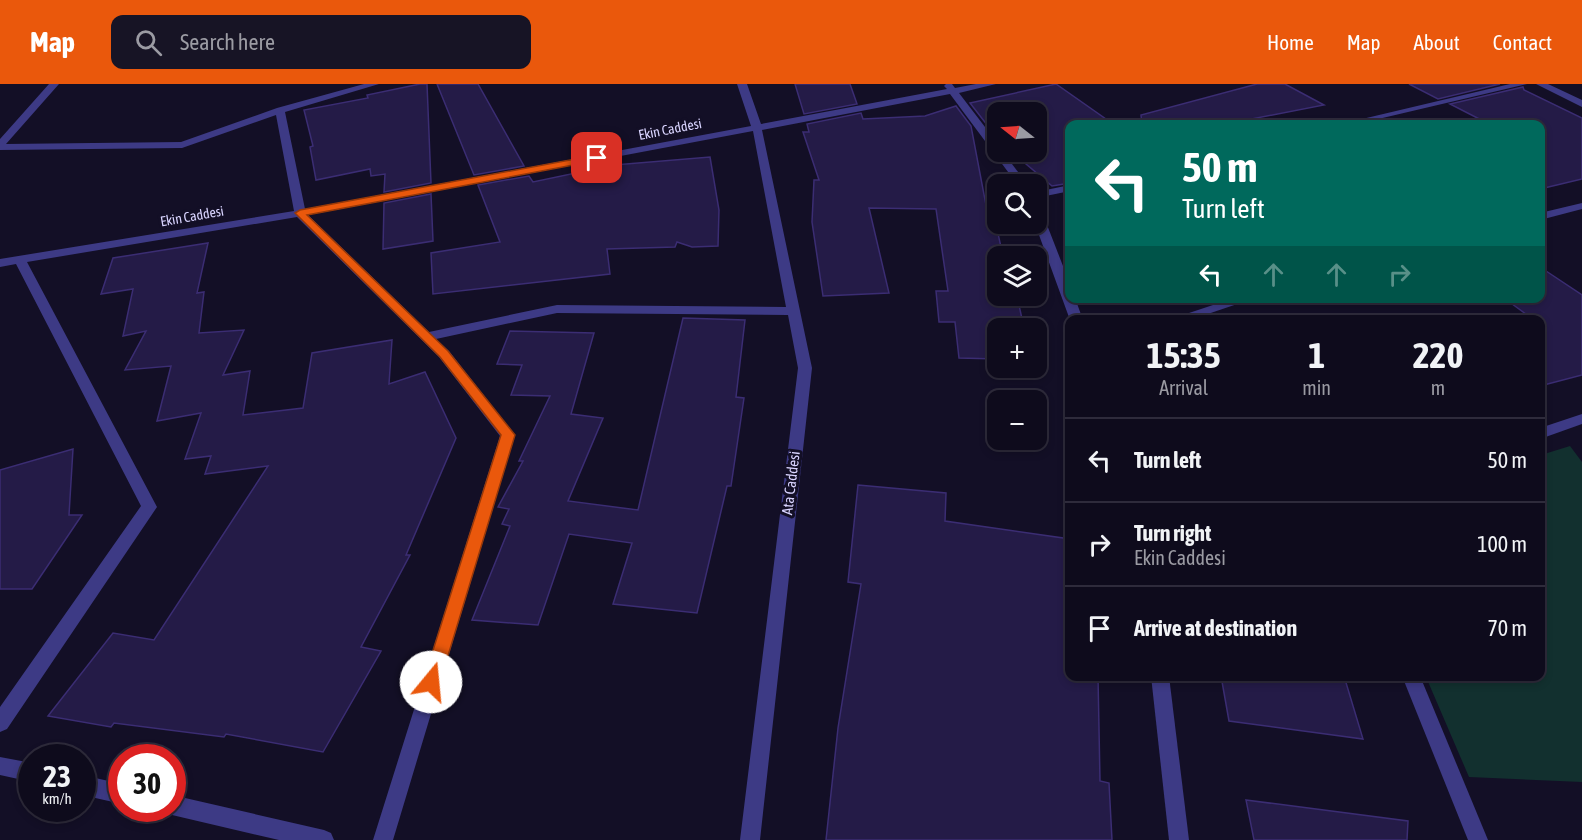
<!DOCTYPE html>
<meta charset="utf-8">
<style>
body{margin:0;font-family:"Asap Condensed",sans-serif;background:#171425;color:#f1f3f6;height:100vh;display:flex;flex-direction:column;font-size:22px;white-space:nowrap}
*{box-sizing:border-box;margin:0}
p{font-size:20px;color:#9b9ba3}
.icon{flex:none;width:33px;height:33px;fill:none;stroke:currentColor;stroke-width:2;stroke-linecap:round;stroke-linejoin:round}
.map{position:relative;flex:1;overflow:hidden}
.side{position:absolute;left:1065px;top:231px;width:480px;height:366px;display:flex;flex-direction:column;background:#0e0b1c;border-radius:12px;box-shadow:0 3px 9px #0003,0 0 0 2px #2e2b3b}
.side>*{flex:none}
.hud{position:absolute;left:1065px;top:36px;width:480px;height:183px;border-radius:12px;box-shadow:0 3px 9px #0003,0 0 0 2px #2e2b3b;background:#00695c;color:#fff;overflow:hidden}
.needle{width:39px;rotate:287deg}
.fabs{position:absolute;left:987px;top:18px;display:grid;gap:12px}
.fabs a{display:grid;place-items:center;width:60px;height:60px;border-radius:12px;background:#0e0b1c;box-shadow:0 3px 9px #0003,0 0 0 2px #2e2b3b;font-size:30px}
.speed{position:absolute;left:18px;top:660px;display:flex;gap:12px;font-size:30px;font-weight:700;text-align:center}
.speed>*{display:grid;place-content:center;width:78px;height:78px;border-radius:50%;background:#0e0b1c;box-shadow:0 3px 9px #0003,0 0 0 2px #2e2b3b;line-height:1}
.speed small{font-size:15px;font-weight:400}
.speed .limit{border:9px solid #d22;background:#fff;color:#111}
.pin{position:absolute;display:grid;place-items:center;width:51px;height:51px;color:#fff;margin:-26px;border-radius:12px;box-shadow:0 3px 9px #0006}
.me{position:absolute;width:66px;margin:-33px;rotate:17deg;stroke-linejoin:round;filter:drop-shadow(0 0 4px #0008)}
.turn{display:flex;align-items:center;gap:21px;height:126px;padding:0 18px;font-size:27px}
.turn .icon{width:78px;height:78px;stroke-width:2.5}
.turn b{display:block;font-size:42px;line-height:51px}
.lanes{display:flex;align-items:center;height:57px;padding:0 18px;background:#0003;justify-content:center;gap:30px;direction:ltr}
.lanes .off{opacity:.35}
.eta{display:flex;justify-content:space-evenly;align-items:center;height:102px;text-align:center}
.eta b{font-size:36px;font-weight:700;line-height:42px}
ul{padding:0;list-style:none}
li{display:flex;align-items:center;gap:18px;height:84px;padding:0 18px;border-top:2px solid #2e2b3b}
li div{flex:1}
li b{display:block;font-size:22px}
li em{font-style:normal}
header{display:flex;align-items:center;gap:36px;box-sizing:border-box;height:84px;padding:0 30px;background:#ea580c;color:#fff}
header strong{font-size:28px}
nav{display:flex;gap:33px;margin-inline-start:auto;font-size:21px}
.search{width:420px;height:54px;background:#171425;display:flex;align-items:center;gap:15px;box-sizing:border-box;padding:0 21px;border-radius:12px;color:#9b9ba3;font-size:22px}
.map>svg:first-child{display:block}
</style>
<header>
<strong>Map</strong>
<div class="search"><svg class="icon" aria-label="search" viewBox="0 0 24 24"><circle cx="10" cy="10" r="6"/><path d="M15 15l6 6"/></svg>Search here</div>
<nav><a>Home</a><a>Map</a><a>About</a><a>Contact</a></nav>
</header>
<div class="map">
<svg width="1582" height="756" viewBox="0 0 1582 756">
<rect width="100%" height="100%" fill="#130f26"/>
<polygon fill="#12302f" points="1570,362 1582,378 1582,698 1469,693 1426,593 1540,592 1541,371"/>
<g fill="#241b47" stroke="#3b2d73" stroke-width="1.5">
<polygon points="420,0 427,0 431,99 384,108 385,90 371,92 370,85 316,96 310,63 313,62 304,26 368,14 367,11"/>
<polygon points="437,0 478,0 524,82 474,91"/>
<polygon points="795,0 850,0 857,20 804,30"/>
<polygon points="1056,0 1113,40 1070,40 1070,99 1052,102 1012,68 1036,68 1036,28 998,28 998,55 970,19"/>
<polygon points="1257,0 1285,0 1324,21 1226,40 1142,40 1141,31"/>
<polygon points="1409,0 1500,0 1438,15"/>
<polygon points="1523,3 1524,6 1582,34 1582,95 1540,105 1540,40 1489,40 1450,20"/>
<polygon points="956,22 971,42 989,137 995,136 1003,172 998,172 998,212 1017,212 1024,244 998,244 998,275 959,274 955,238 939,238 936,207 948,207 936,125 869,124 889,209 823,212 812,138 814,96 819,96 803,48 809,48 807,40 861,29 863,35 925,32"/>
<polygon points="710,73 719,126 718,162 692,163 677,158 675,163 607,165 610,190 433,210 431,169 500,158 478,101 529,92 533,98 614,81"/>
<polygon points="431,110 433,157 383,165 384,119"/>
<polygon points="208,159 197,209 204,208 199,249 244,246 223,291 250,287 243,331 303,324 312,269 392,256 389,300 425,288 456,354 406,471 410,471 361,563 381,567 323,668 226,650 224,653 114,639 111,643 48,632 113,549 154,556 268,382 205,390 211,372 185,375 201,329 157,337 171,282 125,286 146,247 123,252 133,205 101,210 113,174"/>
<polygon points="1540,183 1582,211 1582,291 1540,302 1540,236 1534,236 1504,214 1540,214"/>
<polygon points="683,234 745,236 736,313 744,314 731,402 727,402 697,529 613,520 632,459 569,450 538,541 472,536 510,442 502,440 509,425 498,423 523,377 519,377 550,312 511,311 522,281 497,280 510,247 594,249 571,330 603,334 568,417 638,426"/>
<polygon points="73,365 69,431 82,431 32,505 0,505 0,386"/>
<polygon points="858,401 946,409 945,437 1070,455 1070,592 1098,592 1100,697 1109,699 1112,756 826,756 838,644 861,500 848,498"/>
<polygon points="1221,592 1344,592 1363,655 1229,637"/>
<polygon points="1246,716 1408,737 1407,756 1254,756"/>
</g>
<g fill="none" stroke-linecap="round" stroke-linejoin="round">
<g fill="#3d3a85" fill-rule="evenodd">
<path d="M49 0H59L6 60 181 58 277 24 364 0H379L285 28 305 125 751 42 737 0H747L761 40 947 5 944 2 946 0H952L955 4 976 0H996L959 9 998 60V68H1003L1027 100H1017L950 10 762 46 812 284 760 756H740L798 284 788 231 557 229 436 255 449 267 515 351 393 756H373L500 352 439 273 297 133 27 178 157 423 7 645 0 648V623L141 422 16 180 0 183V175L294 127 276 31 182 64 0 66V55ZM753 47 786 223 557 221 429 248 308 131Z"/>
<polygon points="1510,0 1527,0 1357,40 1341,40"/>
<polygon points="1536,0 1548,0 1582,16 1582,23"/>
<polygon points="1070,101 1070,107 1036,114 1036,108"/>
<polygon points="1582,119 1582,125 1540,136 1540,129"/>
<polygon points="1036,125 1042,128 1070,200 1070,214 1075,214 1083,236 1070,236 1035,140"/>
<polygon points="1234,214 1255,214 1190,236 1168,236"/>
<polygon points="1582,330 1582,340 1540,355 1540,344"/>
<polygon points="1151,592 1169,592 1189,756 1169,756"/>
<polygon points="1402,592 1420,592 1488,756 1468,756"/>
<polygon points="0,673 32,679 32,698 0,691"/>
<polygon points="82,691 122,700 122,720 82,711"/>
<polygon points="172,711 324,746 331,749 334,756 279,756 172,731 165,728 163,724 172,724"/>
</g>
</g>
<polygon fill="#ea580c" stroke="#983908" stroke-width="1.5" points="597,71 602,74 600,76 307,131 448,267 515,351 440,598 437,604 431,606 425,604 423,598 501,351 440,273 295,129 300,126"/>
<g text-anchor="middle" stroke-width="6" stroke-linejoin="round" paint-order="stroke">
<g font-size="14" fill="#d9d4ff" stroke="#130f26">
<text transform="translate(670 45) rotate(-11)" y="5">Ekin Caddesi</text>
<text transform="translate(192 132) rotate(-10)" y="5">Ekin Caddesi</text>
</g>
<g font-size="15" fill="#d9d4ff" stroke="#130f26">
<text transform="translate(791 399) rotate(-83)" y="5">Ata Caddesi</text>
</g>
</g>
</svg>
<div class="fabs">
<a><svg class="needle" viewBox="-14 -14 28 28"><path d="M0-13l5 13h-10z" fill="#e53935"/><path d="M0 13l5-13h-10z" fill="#9b9ba3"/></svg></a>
<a><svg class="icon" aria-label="search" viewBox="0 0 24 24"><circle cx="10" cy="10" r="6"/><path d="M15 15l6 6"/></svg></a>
<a><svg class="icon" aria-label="layers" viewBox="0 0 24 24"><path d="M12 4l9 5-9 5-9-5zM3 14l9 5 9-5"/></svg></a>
<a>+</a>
<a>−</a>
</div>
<div class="speed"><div>23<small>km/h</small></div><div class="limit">30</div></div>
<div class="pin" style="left:597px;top:74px;background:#d93025"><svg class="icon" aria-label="arrive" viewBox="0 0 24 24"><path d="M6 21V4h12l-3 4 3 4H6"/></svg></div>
<svg class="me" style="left:431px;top:598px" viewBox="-20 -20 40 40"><circle r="19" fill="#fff"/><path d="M0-13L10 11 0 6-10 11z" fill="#ea580c"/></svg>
<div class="hud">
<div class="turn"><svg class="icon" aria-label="left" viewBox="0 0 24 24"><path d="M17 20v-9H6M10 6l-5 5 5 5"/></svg><div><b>50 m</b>Turn left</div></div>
<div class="lanes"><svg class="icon" aria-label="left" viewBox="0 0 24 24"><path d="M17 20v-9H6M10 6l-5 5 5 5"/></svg><svg class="icon off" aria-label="ahead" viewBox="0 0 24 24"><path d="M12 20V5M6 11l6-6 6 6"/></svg><svg class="icon off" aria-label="ahead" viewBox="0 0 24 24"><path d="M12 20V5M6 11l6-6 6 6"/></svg><svg class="icon off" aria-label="right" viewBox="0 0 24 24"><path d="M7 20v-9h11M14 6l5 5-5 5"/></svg></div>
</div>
<section class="side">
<div class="eta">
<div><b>15:35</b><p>Arrival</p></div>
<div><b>1</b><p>min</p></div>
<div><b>220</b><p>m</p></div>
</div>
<ul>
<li><svg class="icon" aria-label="left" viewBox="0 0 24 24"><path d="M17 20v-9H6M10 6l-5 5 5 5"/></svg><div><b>Turn left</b></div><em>50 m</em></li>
<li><svg class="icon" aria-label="right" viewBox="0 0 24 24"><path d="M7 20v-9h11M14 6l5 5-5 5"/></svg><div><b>Turn right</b><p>Ekin Caddesi</p></div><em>100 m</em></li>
<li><svg class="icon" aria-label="arrive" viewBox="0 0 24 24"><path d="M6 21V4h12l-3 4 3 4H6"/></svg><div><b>Arrive at destination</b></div><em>70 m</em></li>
</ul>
</section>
</div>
